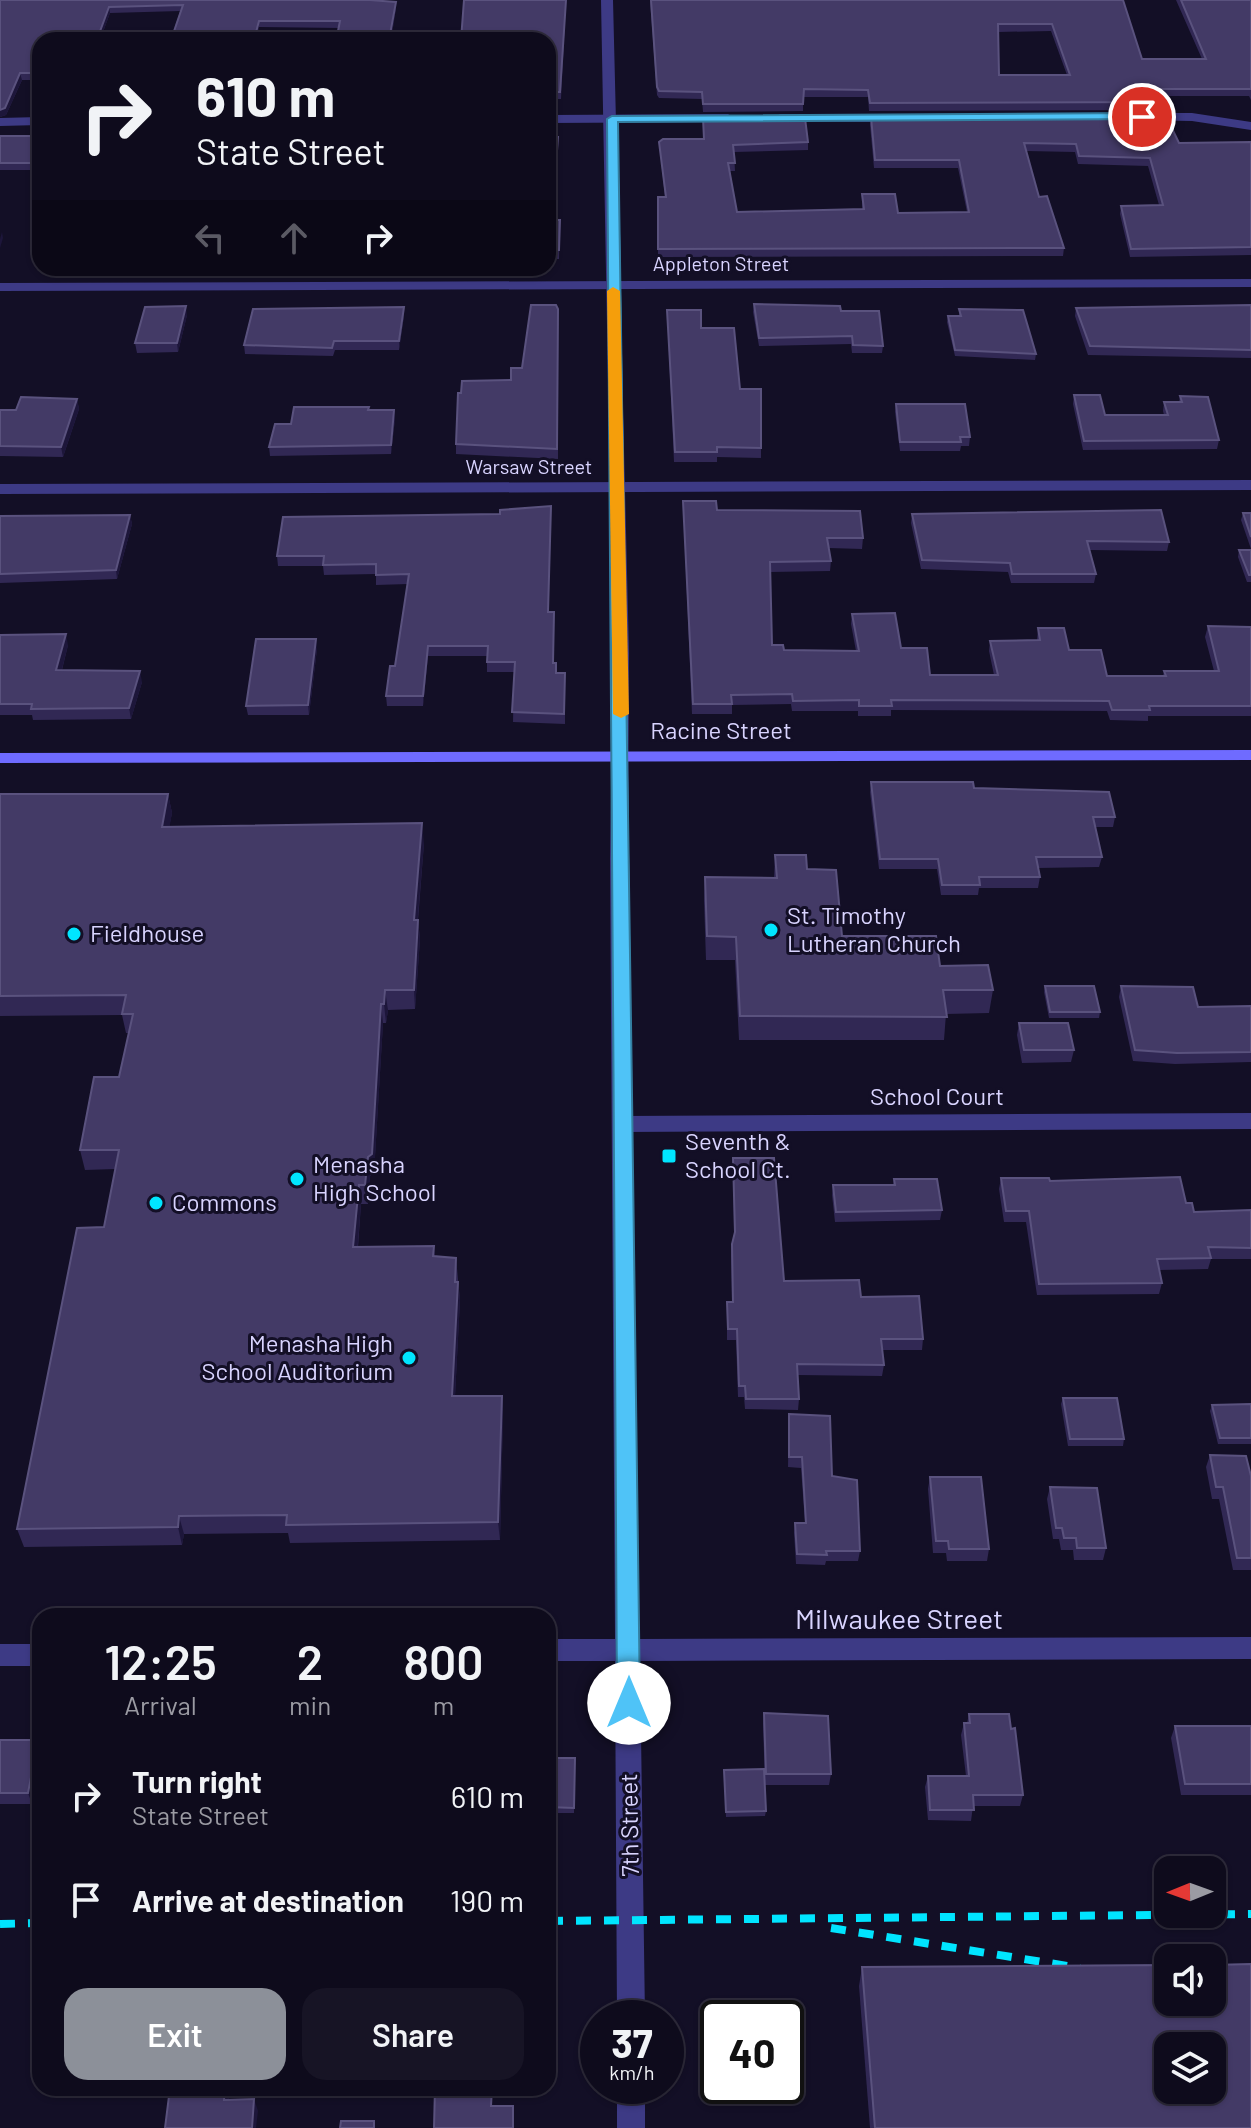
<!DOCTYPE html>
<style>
body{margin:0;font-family:Barlow,sans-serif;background:#171425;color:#f1f3f6;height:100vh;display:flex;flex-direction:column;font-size:30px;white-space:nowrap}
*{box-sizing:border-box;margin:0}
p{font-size:26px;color:#9b9ba3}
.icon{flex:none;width:44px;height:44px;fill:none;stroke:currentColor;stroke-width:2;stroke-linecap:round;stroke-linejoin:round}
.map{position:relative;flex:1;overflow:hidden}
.sheet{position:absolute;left:32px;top:1608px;width:524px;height:488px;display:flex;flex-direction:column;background:#0e0b1c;border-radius:24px;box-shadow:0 2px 6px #0004,0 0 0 2px #2e2b3b}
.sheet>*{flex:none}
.hud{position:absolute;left:32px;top:32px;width:524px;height:244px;border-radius:24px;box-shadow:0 2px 6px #0004,0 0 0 2px #2e2b3b;background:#0e0b1c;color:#f1f3f6;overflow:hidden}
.needle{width:52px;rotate:269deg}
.tools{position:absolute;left:1154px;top:1856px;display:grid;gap:16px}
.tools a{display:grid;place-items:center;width:72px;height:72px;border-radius:16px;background:#0e0b1c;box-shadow:0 2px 6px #0004,0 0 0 2px #2e2b3b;font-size:40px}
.speed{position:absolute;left:580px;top:2000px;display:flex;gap:16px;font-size:40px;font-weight:700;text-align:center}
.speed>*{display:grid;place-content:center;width:104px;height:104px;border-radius:50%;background:#0e0b1c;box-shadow:0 2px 6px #0004,0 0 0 2px #2e2b3b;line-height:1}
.speed small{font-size:20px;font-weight:400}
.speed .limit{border:4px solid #111;border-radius:12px;background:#fff;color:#111}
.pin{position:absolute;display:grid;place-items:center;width:68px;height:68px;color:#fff;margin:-34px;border:4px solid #fff;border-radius:50%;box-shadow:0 2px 8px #0007}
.me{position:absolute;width:88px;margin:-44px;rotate:0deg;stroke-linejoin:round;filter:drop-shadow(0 0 6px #0008)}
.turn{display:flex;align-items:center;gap:28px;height:168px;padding:0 32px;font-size:36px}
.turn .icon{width:104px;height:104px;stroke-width:2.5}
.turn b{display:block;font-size:56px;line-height:68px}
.lanes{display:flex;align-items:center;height:76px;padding:0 32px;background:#0003;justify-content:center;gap:40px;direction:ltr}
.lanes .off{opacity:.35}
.eta{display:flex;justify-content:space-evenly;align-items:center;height:136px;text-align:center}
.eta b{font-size:48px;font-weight:600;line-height:56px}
.action{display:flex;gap:16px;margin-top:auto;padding:16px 32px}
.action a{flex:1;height:92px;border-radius:24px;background:#8c9099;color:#fff;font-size:32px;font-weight:600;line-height:92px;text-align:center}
.action a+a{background:#171425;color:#f1f3f6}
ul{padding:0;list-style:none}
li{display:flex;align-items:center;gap:24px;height:104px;padding:0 32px}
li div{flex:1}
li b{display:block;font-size:30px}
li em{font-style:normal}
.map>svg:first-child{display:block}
</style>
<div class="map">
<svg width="1251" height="2128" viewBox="0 0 1251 2128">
<rect width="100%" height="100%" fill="#130f26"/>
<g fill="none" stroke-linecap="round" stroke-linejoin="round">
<g fill="#3d3a85" fill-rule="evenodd">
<polygon points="1140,113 1192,113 1251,122 1251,130 1192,121 1136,120 1136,114"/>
<polygon points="780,114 896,114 902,118 896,122 776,121 774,118"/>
<polygon points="548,115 728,114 734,118 728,122 548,123"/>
<polygon points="40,117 40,125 0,126 0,118"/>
<polygon points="1251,279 1251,287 0,291 0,283"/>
<polygon points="1251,480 1251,490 0,494 0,484"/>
<polygon points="1251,1113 1251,1129 622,1132 615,1129 612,1124 615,1119 622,1116"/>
</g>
<g fill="#3d3a85" fill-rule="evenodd">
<polygon points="601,0 613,0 629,653 628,859 639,1639 1251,1637 1251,1659 640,1661 645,2018 617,2018 615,1661 548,1661 548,1639 615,1639 610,859 613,653"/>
<rect x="0" y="1644" width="40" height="22"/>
<rect x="617" y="2086" width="28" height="42"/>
</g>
<polygon fill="#6f6bff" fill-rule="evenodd" points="1251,750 1251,760 0,763 0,753"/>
<g stroke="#00e5ff" stroke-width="8" stroke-dasharray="15 13" stroke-linecap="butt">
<polyline points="548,1921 1251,1914"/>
<polyline points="0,1924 40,1923"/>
<polyline points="831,1928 1080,1968"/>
</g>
</g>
<g fill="#312854" fill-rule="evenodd">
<polygon points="0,0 396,2 396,8 391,40 362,40 362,37 339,37 339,28 259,27 256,40 171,40 180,11 110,13 100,40 40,40 40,80 22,80 6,115 0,117"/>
<polygon points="566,0 561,99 548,99 548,40"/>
<path d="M650 0H1123L1142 59H1202L1176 0H1251V100L1249 96H1156L1159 102 1158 110 869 111 868 97H803V111L703 112 702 99 659 98 657 95ZM1051 31 1067 75H999L998 32Z"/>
<polygon points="871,117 1179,143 1251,142 1251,255 1130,257 1120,214 1121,206 1159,205 1148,166 1078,164 1075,152 1026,151 1039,197 1064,248 1063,256 658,257 658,197 665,197 659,142 808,142 808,150 734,152 735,171 730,171 737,212 862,209 862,194 898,213 967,212 958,168 874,168 870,125"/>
<polygon points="0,136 40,136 40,163 37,170 0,170"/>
<polygon points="548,137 558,137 553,220 560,220 559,259 548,259"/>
<polygon points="754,304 841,311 883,346 882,353 852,353 851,344 759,346 753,312"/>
<polygon points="1251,305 1251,358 1088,355 1075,316 1076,308"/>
<polygon points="959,309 1036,354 1035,360 955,356 947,322 948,316 959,316"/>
<polygon points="667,310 701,328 740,389 761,389 761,458 717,457 717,462 674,462"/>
<polygon points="187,315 178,352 137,353 135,343"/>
<polygon points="404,316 399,350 335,350 333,356 245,354 244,345"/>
<polygon points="558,319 558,459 456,454 456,444 461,393 511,380 522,368"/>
<polygon points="1074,395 1105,415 1164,415 1163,411 1164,402 1179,402 1180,396 1219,440 1217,449 1083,450 1073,404"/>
<polygon points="77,399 79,409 63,457 0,456 0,410 16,410"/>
<polygon points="896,404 970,437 969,446 961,446 960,451 900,451 895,412"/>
<polygon points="369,410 395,419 391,454 270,456 269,447 291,424"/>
<polygon points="683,501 717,510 863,538 862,549 829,548 831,561 830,571 770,572 772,645 784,650 856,651 851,624 852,614 901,648 930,675 994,675 989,651 990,641 1037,640 1038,628 1107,676 1163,676 1164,671 1214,671 1205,637 1208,626 1251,627 1251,716 1148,716 1148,721 1110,720 1107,711 891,710 891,716 858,716 858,711 792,711 791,704 732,705 732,714 692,714"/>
<polygon points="1243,513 1251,513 1251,549 1241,520"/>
<polygon points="912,514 1169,542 1167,551 1090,550 1096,574 1094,583 1011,583 1008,572 921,569 911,523"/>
<polygon points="130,515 132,524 117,579 0,583 0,516"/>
<polygon points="283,517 549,612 553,663 556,673 565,673 565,724 513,722 514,672 487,672 487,656 428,656 423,706 387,706 386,696 395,666 408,584 376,585 376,574 324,575 323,566 278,566 277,556"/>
<polygon points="1239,550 1251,550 1251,582 1247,582 1238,557"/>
<polygon points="0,635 68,645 62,670 142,682 131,719 33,720 32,715 0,715"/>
<polygon points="317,649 309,715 248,715 246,706"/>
<polygon points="871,782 974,788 1115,817 1113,827 1095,827 1102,857 1099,867 1038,868 1040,877 1038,888 979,888 978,895 941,895 937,869 879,869 870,792"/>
<polygon points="0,794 168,794 172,813 169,827 424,843 418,920 420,939 415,1009 388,1010 386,1023 383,1023 374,1173 370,1176 368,1204 361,1204 358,1247 434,1246 435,1257 456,1258 460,1300 455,1396 502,1396 503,1414 500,1540 290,1543 288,1533 184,1534 182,1545 24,1547 17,1529 104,1227 115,1169 85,1170 80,1150 119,1077 129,1033 126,1033 122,1015 0,1016"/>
<polygon points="775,855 807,869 842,936 940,966 993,990 989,1013 946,1014 944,1040 739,1040 735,960 706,960 704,901 705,877 774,878"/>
<polygon points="1045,986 1100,1012 1099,1018 1049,1018 1044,992"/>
<polygon points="1121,986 1198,1007 1251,1006 1251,1062 1175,1064 1133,1061 1119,997"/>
<polygon points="1019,1023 1074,1050 1071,1062 1022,1063 1017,1035"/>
<polygon points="733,1158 784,1281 861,1297 923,1339 922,1350 882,1350 884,1365 882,1376 797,1375 799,1399 798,1410 745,1409 744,1397 738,1397 736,1340 727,1340 727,1302 732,1302 731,1255 732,1244 734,1235"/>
<polygon points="1001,1178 1050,1181 1186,1203 1194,1212 1251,1210 1251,1259 1211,1259 1208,1269 1159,1270 1162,1283 1159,1294 1037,1295 1026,1222 1004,1222 999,1189"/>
<polygon points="894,1179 942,1210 940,1220 835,1222 832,1195 833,1185 893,1185"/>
<polygon points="1063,1398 1124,1439 1123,1446 1068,1446 1061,1404"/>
<polygon points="1251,1404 1251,1444 1218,1444 1210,1411 1212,1405"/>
<polygon points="789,1414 832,1476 860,1551 858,1561 826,1561 825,1565 796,1564 794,1533 795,1523 805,1523 801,1468 788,1467"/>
<polygon points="1210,1455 1251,1476 1251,1570 1233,1570 1219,1499 1212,1499 1206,1467"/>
<polygon points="930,1477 989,1549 987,1561 947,1561 946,1553 933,1553 928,1489"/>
<polygon points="1050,1487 1106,1548 1103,1560 1074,1560 1073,1550 1061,1550 1059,1539 1053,1539 1047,1499"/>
<polygon points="764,1713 831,1774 829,1785 765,1785 763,1724"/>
<polygon points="969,1714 1023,1795 1020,1806 973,1806 971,1821 928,1820 925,1787 928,1776 966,1776 961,1735 964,1723 967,1723"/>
<polygon points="1175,1726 1251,1726 1251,1795 1181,1795 1171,1738"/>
<polygon points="0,1740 38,1740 40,1746 40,1761 32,1804 0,1804"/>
<polygon points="548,1758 575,1758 574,1813 548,1813"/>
<polygon points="724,1770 766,1811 765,1816 726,1817"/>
<polygon points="862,1967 1251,2128 870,2128 859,1986"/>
</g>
<g fill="#1d163a">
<polygon points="396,2 396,8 391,40 389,40"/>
<polygon points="109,7 110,13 100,40 99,34"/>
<polygon points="259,21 259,27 256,40 254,40"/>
<polygon points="20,73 22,80 6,115 0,117 0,110"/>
<polygon points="40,152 40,163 37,170 36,163"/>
<polygon points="2,232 3,238 0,248 0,239"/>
<polygon points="186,306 187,315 178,352 177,343"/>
<polygon points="404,307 404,316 399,350 399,341"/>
<polygon points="77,399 79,409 63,457 61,447"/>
<polygon points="394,410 395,419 391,454 391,445"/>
<polygon points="130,515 132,524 117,579 116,570"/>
<polygon points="66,634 68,645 59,681 56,670"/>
<polygon points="316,639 317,649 309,715 308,705"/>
<polygon points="428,646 428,656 423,706 423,696"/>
<polygon points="140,671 142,682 131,719 129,708"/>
<polygon points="168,794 172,813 166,847 162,827"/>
<polygon points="422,823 424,843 416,939 414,920"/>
<polygon points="418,920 420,939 415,1009 414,990"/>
<polygon points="385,990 388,1010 386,1023 384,1004"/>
<polygon points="381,1004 383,1023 374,1173 370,1176 368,1204 365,1185"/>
<polygon points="359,1185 361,1204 356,1266 353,1247"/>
<polygon points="458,1282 460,1300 454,1414 452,1396"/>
<polygon points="502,1396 503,1414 500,1540 498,1522"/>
<polygon points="179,1516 184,1534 182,1545 178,1527"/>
<polygon points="38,1740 40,1746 40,1761 32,1804 28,1793"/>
<polygon points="225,2088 230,2088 228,2111 224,2100"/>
<polygon points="254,2099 258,2111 256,2128 252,2128"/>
</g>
<g fill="#433a66" stroke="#5a527e" stroke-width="2" fill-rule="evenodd">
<polygon points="0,0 370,0 396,2 389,40 362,40 363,31 338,31 340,21 259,21 254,40 171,40 183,5 109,7 99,34 55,34 53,40 40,40 40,73 20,73 5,108 0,110"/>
<polygon points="464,0 566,0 560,92 548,92 548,40 461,40"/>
<path d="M651 0H1123L1142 59H1206L1181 0H1251V89H1153L1159 102 870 103 868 90 804 89 803 104H703L702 92 659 91 657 87ZM998 24H1052L1070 75H999Z"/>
<polygon points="1166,116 1179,143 1251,142 1251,247 1131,249 1121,206 1163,205 1150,158 1079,156 1076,144 1024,143 1039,197 1047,196 1064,248 658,249 658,197 666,197 659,142 663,139 704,139 703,118 805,118 808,142 733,145 735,163 728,163 737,212 864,209 862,194 895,194 898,213 969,212 959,160 875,160 871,117"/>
<polygon points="0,136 40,136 40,152 36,163 0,163"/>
<polygon points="548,137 558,137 552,220 560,220 559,250 548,250"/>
<polygon points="754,304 840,306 841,311 879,311 883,346 853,345 852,336 759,338"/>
<polygon points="531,305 556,305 558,309 557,449 456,444 458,393 461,393 462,381 511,380 511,368 522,368"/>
<polygon points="1251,305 1251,350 1090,346 1076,308"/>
<polygon points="186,306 177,343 135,343 145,307"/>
<polygon points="404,307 399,341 334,341 332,348 244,345 253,309"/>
<polygon points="959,309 1023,310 1036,354 955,350 948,316 961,316"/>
<polygon points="667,310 701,310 701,328 734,328 740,389 761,389 761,448 717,447 717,452 675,452"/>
<polygon points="1074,395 1100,395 1105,415 1168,415 1164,402 1182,402 1180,396 1208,397 1219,440 1084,441"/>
<polygon points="21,397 77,399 61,447 0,446 0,410 16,410"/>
<polygon points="896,404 965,404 970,437 960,437 961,442 900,442"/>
<polygon points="294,407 369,407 368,410 394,410 391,445 269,447 275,424 291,424"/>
<polygon points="683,501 716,501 717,510 860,511 863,538 827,538 831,561 770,562 772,645 783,645 784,650 859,651 852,614 895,613 901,648 927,648 930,675 998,675 990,641 1040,640 1038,628 1064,628 1069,650 1101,650 1107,676 1166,676 1164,671 1219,671 1208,626 1251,627 1251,706 1149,706 1150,710 1112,710 1109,701 891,700 892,706 859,706 859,700 793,701 792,694 731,695 732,704 693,704"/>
<polygon points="551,506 548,612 554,612 553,663 556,663 556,673 565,673 564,714 512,712 515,662 487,662 488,646 428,646 423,696 386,696 390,666 395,666 409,574 376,575 376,564 323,565 324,556 277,556 283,517 500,514 500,510"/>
<polygon points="1161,510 1169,542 1087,541 1096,574 1012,574 1010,563 922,560 912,514"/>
<polygon points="1243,513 1251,513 1251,537"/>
<polygon points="130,515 116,570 0,574 0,516"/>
<polygon points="1239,550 1251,550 1251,575 1249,575"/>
<polygon points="66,634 56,670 140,671 129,708 31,709 32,704 0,704 0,635"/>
<polygon points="256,639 316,639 308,705 246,706"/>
<polygon points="871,782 973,782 974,788 1109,792 1115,817 1093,817 1102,857 1036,857 1040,877 979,877 980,885 942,885 938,859 880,859"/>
<polygon points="0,794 168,794 162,827 422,823 414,920 418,920 414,990 385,990 384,1004 381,1004 372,1154 368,1157 365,1185 359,1185 353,1247 434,1246 433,1256 456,1258 455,1282 458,1282 452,1396 502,1396 498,1522 286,1525 287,1515 179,1516 178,1527 17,1529 77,1228 104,1227 119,1150 80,1150 94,1077 119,1077 133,1014 122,1014 126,995 0,996"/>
<polygon points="775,855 806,855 807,869 836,870 842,936 936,936 940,966 988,965 993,990 943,990 947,1017 740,1016 736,937 707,936 705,877 777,878"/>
<polygon points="1045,986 1094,986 1100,1012 1050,1012"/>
<polygon points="1121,986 1193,987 1198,1007 1251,1006 1251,1052 1177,1053 1135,1050"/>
<polygon points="1019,1023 1068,1023 1074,1050 1024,1050"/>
<polygon points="733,1158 774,1158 784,1281 859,1280 861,1297 919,1296 923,1339 881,1339 884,1365 797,1364 799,1399 746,1399 745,1386 739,1386 737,1329 728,1329 727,1302 733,1302 732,1244 735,1232"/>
<polygon points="1180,1177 1186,1203 1192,1203 1194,1212 1251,1210 1251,1248 1208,1247 1211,1258 1157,1259 1162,1283 1039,1284 1029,1211 1006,1211 1001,1178 1049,1178 1050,1181"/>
<polygon points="894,1179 937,1179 942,1210 836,1212 833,1185 895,1185"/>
<polygon points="1063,1398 1117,1398 1124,1439 1070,1439"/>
<polygon points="1251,1404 1251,1438 1220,1438 1212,1405"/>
<polygon points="789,1414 830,1416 832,1476 857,1480 860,1551 826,1551 827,1555 797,1554 795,1523 806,1523 802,1457 789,1457"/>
<polygon points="1210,1455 1246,1456 1251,1476 1251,1558 1237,1558 1223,1487 1216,1487"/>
<polygon points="930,1477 981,1477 989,1549 949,1549 948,1541 936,1541"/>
<polygon points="1050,1487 1097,1488 1106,1548 1077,1548 1076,1538 1064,1538 1062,1528 1056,1528"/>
<polygon points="764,1713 828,1716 831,1774 766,1774"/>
<polygon points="969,1714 1009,1714 1011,1729 1015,1728 1023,1795 973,1795 974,1810 930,1810 928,1776 969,1776 964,1723 970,1723"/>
<polygon points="1175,1726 1251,1726 1251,1784 1185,1784"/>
<polygon points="0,1740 38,1740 28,1793 0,1793"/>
<polygon points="548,1758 575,1758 574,1808 548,1807"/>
<polygon points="764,1769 766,1811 726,1812 724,1770"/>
<path d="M1251 1964V2128H875L862 1967 1168 1965V2002H1212V1965ZM1168 2046H1212V2090H1168Z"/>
<polygon points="170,2088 225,2088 224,2100 254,2099 252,2128 165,2128"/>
<polygon points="435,2088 492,2088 491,2106 513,2106 513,2128 434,2128"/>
<polygon points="341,2121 374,2121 374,2128 340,2128"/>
</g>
<path fill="#4fc3f7" stroke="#337fa1" stroke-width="2" d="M1142 113 1146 119 618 122C628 649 632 1176 640 1703L637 1711 629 1714 620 1711 617 1703C613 1175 613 647 607 119L612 116Z"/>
<polygon fill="#f59e0b" points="613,287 620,291 629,714 621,718 613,714 607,291"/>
<g fill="#00e5ff" stroke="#130f26" stroke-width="3">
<circle cx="771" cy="930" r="8"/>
<circle cx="74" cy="934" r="8"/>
<rect x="661" y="1148" width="16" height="16" rx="4"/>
<circle cx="297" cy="1179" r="8"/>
<circle cx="156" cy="1203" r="8"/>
<circle cx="409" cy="1358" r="8"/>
</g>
<g text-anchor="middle" stroke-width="6" stroke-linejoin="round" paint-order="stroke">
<g font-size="20" fill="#d9d4ff" stroke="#130f26">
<text x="721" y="271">Appleton Street</text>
<text x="529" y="474">Warsaw Street</text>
</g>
<g font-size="24" fill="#d9d4ff" stroke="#130f26">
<text x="721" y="739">Racine Street</text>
<text x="937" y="1105">School Court</text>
<text transform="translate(630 1825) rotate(-91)" y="8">7th Street</text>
</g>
<g font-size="24" fill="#d9d4ff" stroke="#130f26" text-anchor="start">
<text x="787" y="924">St. Timothy<tspan x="787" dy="28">Lutheran Church</tspan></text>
<text x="90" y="942">Fieldhouse</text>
<text x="685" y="1150">Seventh &amp;<tspan x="685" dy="28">School Ct.</tspan></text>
<text x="313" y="1173">Menasha<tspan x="313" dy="28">High School</tspan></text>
<text x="172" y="1211">Commons</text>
<text x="393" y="1352" text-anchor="end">Menasha High<tspan x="393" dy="28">School Auditorium</tspan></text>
</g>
<g font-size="28" fill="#d9d4ff" stroke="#130f26">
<text x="899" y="1629">Milwaukee Street</text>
</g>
</g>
</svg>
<div class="tools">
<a><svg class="needle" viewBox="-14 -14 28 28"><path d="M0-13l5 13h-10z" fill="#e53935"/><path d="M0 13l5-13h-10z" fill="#9b9ba3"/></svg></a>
<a><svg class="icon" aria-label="sound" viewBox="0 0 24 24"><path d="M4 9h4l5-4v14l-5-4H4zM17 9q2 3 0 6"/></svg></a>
<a><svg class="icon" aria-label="layers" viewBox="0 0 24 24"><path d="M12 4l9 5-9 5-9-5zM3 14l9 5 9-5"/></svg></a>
</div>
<div class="speed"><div>37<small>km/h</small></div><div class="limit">40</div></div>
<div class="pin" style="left:1142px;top:117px;background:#d93025"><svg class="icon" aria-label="arrive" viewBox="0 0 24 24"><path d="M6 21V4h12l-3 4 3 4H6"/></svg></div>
<svg class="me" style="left:629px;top:1703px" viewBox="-20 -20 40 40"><circle r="19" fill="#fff"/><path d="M0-13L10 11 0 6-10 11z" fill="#4fc3f7"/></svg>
<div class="hud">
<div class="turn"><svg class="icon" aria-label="right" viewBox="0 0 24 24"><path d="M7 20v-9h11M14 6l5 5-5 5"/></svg><div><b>610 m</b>State Street</div></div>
<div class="lanes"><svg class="icon off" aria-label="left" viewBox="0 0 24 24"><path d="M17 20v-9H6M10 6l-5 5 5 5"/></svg><svg class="icon off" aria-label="ahead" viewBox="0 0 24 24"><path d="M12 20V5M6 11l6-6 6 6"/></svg><svg class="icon" aria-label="right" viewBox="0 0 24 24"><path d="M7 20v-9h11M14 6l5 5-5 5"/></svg></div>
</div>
<section class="sheet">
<div class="eta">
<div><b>12:25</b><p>Arrival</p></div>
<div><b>2</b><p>min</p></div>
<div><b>800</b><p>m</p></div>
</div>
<ul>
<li><svg class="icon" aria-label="right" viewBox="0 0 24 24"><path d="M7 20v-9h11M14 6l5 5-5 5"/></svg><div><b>Turn right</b><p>State Street</p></div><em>610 m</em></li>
<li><svg class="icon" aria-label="arrive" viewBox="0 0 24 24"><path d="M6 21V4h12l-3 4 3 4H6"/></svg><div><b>Arrive at destination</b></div><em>190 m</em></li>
</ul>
<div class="action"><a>Exit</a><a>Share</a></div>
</section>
</div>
